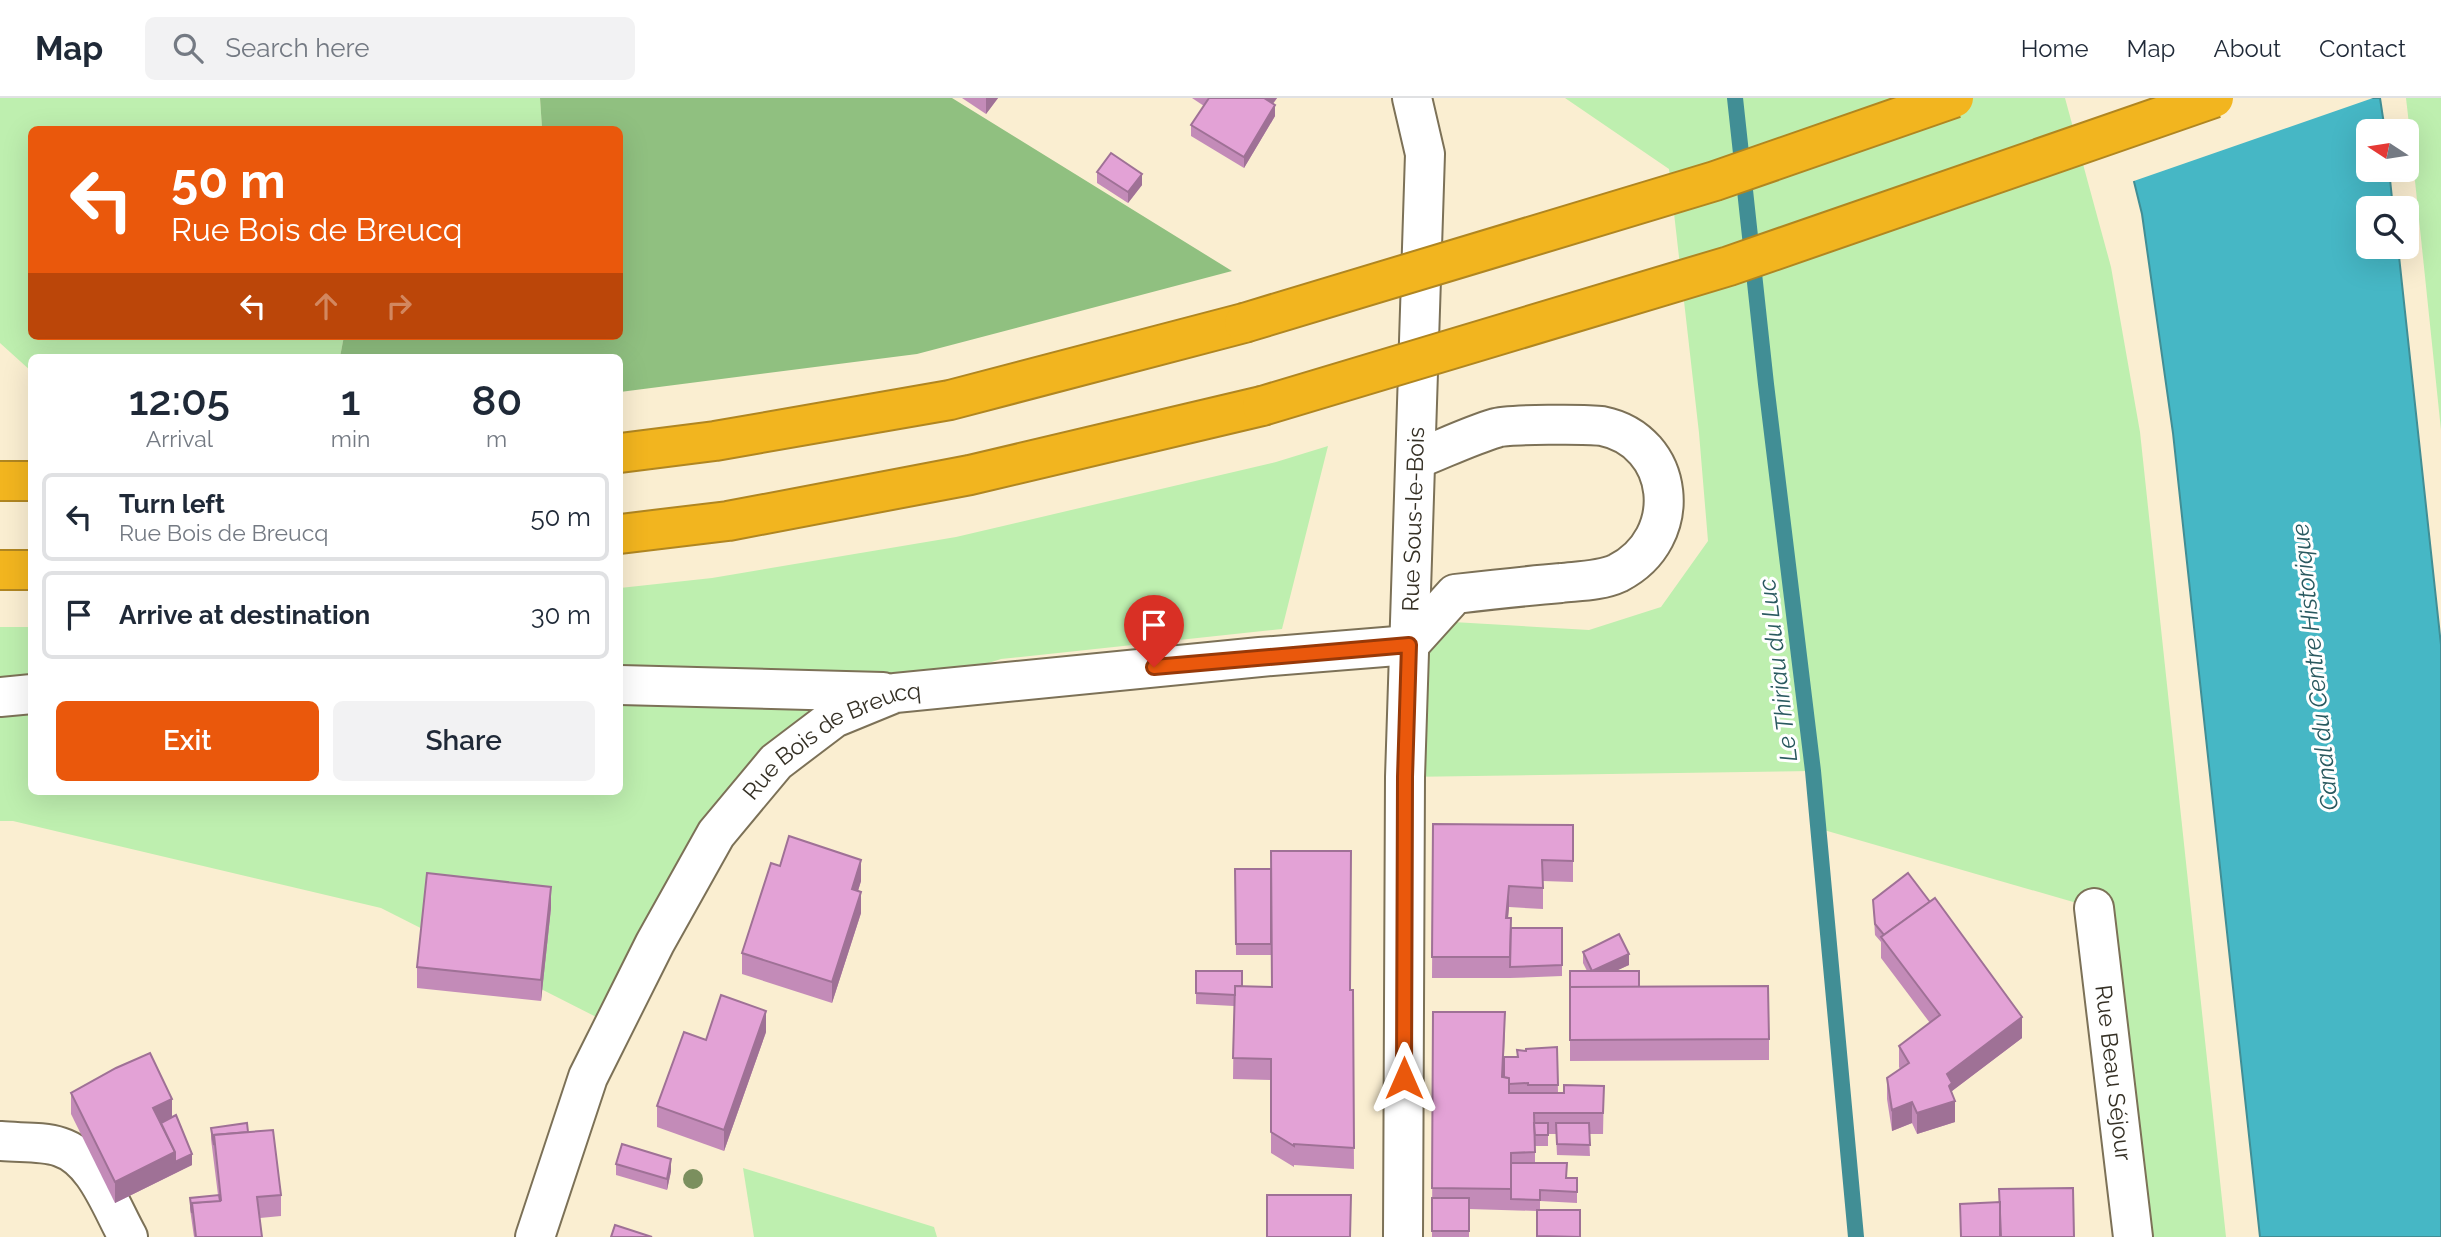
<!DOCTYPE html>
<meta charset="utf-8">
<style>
body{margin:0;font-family:Raleway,sans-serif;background:#f2f2f3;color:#1f2937;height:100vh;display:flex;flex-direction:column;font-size:26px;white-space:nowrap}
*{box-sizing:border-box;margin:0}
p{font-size:23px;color:#747a83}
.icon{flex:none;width:38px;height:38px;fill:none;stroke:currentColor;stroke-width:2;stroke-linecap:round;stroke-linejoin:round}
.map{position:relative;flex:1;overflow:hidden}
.details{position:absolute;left:28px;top:256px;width:595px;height:441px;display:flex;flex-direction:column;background:#fff;border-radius:10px;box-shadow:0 7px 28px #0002}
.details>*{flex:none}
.top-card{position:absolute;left:28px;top:28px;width:595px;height:214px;border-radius:10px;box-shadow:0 7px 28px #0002;background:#ea580c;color:#fff;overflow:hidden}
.needle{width:46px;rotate:282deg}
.buttons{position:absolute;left:2356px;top:21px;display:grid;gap:14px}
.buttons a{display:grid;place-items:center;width:63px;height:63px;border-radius:10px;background:#fff;box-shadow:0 7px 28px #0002;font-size:35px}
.pin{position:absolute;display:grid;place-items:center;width:60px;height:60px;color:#fff;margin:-72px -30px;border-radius:50% 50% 50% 0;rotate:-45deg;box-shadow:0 0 7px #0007}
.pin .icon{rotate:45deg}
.me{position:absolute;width:77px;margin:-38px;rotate:0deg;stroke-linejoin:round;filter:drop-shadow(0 0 5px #0008)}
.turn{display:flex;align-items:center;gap:24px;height:147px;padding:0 28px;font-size:32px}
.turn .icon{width:91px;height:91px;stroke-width:2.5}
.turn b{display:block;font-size:49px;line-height:60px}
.lanes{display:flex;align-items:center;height:66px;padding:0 28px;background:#0003;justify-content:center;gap:35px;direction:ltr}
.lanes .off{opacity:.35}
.eta{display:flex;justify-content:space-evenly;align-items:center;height:119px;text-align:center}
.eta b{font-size:42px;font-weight:600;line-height:49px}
.action{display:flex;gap:14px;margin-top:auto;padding:14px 28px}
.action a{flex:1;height:80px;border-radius:10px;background:#ea580c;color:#fff;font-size:28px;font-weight:600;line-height:80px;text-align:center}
.action a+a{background:#f2f2f3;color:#1f2937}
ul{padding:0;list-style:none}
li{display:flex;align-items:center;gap:21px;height:88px;margin:0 14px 10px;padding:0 14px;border:4px solid #e0e1e3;border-radius:10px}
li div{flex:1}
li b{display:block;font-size:26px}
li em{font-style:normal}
header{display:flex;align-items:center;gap:42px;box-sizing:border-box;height:98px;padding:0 35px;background:#fff;border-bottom:2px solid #e0e1e3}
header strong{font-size:33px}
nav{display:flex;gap:38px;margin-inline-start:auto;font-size:24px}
.search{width:490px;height:63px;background:#f2f2f3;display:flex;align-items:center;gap:18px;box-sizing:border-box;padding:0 24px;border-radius:10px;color:#747a83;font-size:26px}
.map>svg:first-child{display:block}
</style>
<header>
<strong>Map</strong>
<div class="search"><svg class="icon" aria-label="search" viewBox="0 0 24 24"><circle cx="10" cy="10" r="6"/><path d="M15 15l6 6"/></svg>Search here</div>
<nav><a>Home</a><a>Map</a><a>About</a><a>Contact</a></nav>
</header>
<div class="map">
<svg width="2441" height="1139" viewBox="0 0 2441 1139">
<rect width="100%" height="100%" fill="#faeed1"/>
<g fill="#beefaf">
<polygon points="0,0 540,0 542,30 32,32 32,238 344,238 340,259 32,259 31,273 0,245"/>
<polygon points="1565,0 2065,0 2111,169 2140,334 2226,1139 2133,1139 2094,810 1817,730 1812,673 1405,679 1408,619 1436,523 1589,532 1661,509 1708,443 1699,335 1669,71"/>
<polygon points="2406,0 2441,0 2441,332 2410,35"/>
<polygon points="1328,348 1282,531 1001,561 895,595 776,664 614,928 381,810 13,723 0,723 0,529 31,529 32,693 620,693 620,490 712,480 956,439 1276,364"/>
<polygon points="743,1070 934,1129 937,1139 754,1139"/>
</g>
<polygon fill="#90c080" points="540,0 952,0 1232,173 917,256 620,294 620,259 340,259 344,238 620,238 620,32 540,31 542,30"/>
<polygon fill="#46b7c5" stroke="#418e95" stroke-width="2" points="2109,0 2380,0 2385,33 2368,33 2368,72 2389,72 2393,110 2368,110 2368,149 2398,149 2441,547 2441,1139 2260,1139 2173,335 2142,116 2120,27"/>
<polygon fill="#faeed1" points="2105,0 2373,0 2131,84 2117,28"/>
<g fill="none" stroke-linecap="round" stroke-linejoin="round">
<polyline stroke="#418e95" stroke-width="16" points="1735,0 1766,286 1813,673 1856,1139"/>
<defs>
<g id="minor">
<path d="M1409 547 1455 496C1490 492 1525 488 1561 485 1579 483 1601 483 1618 475 1686 440 1676 343 1602 328 1589 326 1507 326 1496 330 1469 338 1443 351 1417 361"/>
<polyline points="620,587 883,594"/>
<polyline points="0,599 32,596"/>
<path id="s1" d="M2094 810 2133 1139"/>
<path d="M0 1043C19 1045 42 1043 60 1049 95 1060 111 1109 128 1139"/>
<path id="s2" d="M535 1139 588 979 655 845 716 736 776 664 834 620 895 595 1260 559 1409 547"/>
<path id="s3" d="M1403 1139 1405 679 1425 56 1412 0"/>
</g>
<g id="highway">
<polyline points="620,355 715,343 950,302 1244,225"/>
<polyline points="0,383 32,383"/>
<polyline points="620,436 728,423 970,377 1262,308"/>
<polyline points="0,472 32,472"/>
</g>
</defs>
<use href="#minor" stroke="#7c7157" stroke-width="42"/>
<use href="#highway" stroke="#b08621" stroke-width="42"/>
<use href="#minor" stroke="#fff" stroke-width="38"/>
<use href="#highway" stroke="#f2b51f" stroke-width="38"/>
<defs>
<g id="highway-bridge">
<polyline points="1244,225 1715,83 1954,0"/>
<polyline points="1262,308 1729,168 2214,0"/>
</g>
</defs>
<use href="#highway-bridge" stroke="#b08621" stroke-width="42" stroke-linecap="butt"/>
<use href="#highway-bridge" stroke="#f2b51f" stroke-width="38"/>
</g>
<circle fill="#7b8f5e" cx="693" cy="1081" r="10"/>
<g fill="#c38bb8">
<polygon points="962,0 998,0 986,16"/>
<polygon points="1192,0 1277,0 1273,6 1275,18 1244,70 1191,38 1191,27 1204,8"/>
<polygon points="1097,74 1142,87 1128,105 1097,85"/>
<polygon points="1433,726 1573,727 1573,784 1543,783 1543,811 1509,809 1508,820 1511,830 1562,830 1562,878 1510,880 1432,880"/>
<polygon points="780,768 861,783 858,793 861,815 832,905 742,876 742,855"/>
<polygon points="1235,771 1350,892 1353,892 1354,1071 1294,1067 1294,1069 1271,1055 1271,982 1233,981 1234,908 1196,906 1196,873 1242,888 1272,889 1271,857 1236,857"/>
<polygon points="1873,802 2022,940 1952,993 1955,1024 1917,1036 1912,1025 1892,1033 1887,1001 1887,980 1900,971 1899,969 1899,948 1930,925 1881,860 1881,844 1875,837"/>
<polygon points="551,810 541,903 417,890 417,869"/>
<polygon points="1583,854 1629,867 1615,873 1639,889 1769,941 1769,962 1570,963 1570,873 1587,873 1583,865"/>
<polygon points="1433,914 1505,935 1503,979 1518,959 1526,953 1557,949 1558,995 1604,988 1603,1036 1589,1036 1590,1058 1557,1057 1556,1036 1548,1036 1548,1048 1535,1048 1535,1041 1535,1065 1567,1080 1577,1080 1577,1105 1540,1103 1540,1112 1580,1139 1537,1139 1537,1113 1469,1111 1469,1139 1432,1139"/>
<polygon points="766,934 724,1053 657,1029 657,1008 706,942"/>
<polygon points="71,995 172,1019 192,1067 115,1105 71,1016"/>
<polygon points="211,1030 248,1034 281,1097 281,1118 260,1120 262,1139 194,1139 190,1111 190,1100 218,1097 211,1041"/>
<polygon points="616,1066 671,1073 667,1092 616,1077"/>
</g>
<g fill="#9f7196">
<polygon points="986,0 998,0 986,16"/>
<polygon points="1266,0 1277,0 1266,14"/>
<polygon points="1275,7 1275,18 1244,70 1244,59"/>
<polygon points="1142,76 1142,87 1128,105 1128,94"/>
<polygon points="861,762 861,783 852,812 852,791"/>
<polygon points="1509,788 1509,809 1506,841 1506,820"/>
<polygon points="551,789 551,810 541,903 541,882"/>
<polygon points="861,794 861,815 832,905 832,884"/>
<polygon points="1629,856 1629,867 1592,884 1592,873"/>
<polygon points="766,913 766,934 724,1053 724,1032"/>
<polygon points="2022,919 2022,940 1952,993 1952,1003 1955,1003 1955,1024 1917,1036 1917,1015 1947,976"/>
<polygon points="172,1001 172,1022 153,1031 153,1010"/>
<polygon points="1912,1004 1912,1025 1892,1033 1892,1012"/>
<polygon points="175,1054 192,1056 192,1067 115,1105 115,1084"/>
<polygon points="671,1061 671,1073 667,1092 667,1081"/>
</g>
<g fill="#e3a2d6" stroke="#9f7196" stroke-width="2">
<polygon points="1209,0 1264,0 1275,7 1244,59 1191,27"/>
<polygon points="1111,55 1142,76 1128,94 1097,74"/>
<polygon points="1433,726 1573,727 1573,763 1542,762 1543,790 1509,788 1506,820 1511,820 1510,859 1432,859"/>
<polygon points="789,738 861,762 852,791 861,794 832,884 742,855 771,765 780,768"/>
<polygon points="1271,753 1351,753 1350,892 1353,892 1354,1050 1294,1046 1294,1048 1271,1034 1271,961 1233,960 1235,888 1272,889"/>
<polygon points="1235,771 1271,771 1271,846 1236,846"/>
<polygon points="427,775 551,789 541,882 417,869"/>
<polygon points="1908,775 1930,804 1884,837 1875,826 1873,802"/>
<polygon points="1935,800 2022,919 1947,976 1952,985 1949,988 1955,1003 1917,1015 1912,1004 1892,1012 1887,980 1909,965 1899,948 1940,917 1881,839"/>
<polygon points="1511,830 1562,830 1562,867 1510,869"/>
<polygon points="1619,836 1629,856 1592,873 1583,854"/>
<polygon points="1196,873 1242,873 1242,888 1235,888 1235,897 1196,895"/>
<rect x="1570" y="873" width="69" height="16"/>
<polygon points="1768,888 1769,941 1570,942 1570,889"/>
<polygon points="721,897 766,913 724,1032 657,1008 684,934 706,942"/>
<polygon points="1433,914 1505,914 1502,979 1509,980 1509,995 1564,995 1564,987 1604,988 1603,1015 1534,1015 1535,1054 1511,1055 1511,1091 1432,1090"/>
<polygon points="1557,949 1558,987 1528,987 1528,985 1509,986 1509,980 1504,979 1504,959 1518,959 1517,952 1526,953 1526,951"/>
<polygon points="150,955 172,1001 153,1010 175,1054 115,1084 71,995 116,970"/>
<polygon points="176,1017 192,1056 175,1064 175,1054 161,1025"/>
<polygon points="247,1025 248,1034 214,1037 214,1047 211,1030"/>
<polygon points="1534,1025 1548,1025 1548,1037 1535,1037"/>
<polygon points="1556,1025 1589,1025 1590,1047 1557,1046"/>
<polygon points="273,1032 281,1097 257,1099 262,1139 196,1139 192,1105 221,1102 214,1037"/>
<polygon points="622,1046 671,1061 667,1081 616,1066"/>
<polygon points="1511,1065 1567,1065 1566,1080 1577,1080 1577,1094 1540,1092 1540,1102 1511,1101"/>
<polygon points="2073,1090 2074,1139 2001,1139 1999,1091"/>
<polygon points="219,1097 220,1103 192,1105 192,1115 190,1100"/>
<polygon points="1267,1097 1351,1097 1350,1139 1267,1139"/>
<rect x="1432" y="1100" width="37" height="33"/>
<polygon points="2000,1104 2000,1139 1961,1139 1960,1106"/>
<polygon points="1537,1112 1580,1112 1580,1139 1537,1138"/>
<polygon points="615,1127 652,1139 611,1139"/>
</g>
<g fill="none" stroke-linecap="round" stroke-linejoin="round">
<defs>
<polyline id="route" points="1154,569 1409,547 1405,679 1404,980"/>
</defs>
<use href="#route" stroke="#983908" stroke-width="18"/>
<use href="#route" stroke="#ea580c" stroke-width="12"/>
</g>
<g text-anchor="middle" stroke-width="6" stroke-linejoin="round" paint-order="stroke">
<g font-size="23" fill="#353025" stroke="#fff">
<text dy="8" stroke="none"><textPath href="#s3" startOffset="718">Rue Sous-le-Bois</textPath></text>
<text dy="8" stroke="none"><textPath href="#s2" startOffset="597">Rue Bois de Breucq</textPath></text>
<text dy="8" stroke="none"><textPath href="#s1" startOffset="166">Rue Beau Séjour</textPath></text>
</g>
<g font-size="24" font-style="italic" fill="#29595f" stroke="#fff">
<text transform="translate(2315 569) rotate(-96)" y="8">Canal du Centre Historique</text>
<text transform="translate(1778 572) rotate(-97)" y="8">Le Thiriau du Luc</text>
</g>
</g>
</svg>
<div class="buttons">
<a><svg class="needle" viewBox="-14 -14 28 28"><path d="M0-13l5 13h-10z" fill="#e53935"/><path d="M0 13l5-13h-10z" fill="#747a83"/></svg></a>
<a><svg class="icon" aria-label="search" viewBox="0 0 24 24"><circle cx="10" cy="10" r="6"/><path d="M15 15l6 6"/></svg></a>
</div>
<div class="pin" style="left:1154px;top:569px;background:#d93025"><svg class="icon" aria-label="arrive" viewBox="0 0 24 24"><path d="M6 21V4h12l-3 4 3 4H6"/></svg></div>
<svg class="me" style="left:1404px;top:980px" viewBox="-20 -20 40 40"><path d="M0-17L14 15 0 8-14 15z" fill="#ea580c" stroke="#fff" stroke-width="4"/></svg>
<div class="top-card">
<div class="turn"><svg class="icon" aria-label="left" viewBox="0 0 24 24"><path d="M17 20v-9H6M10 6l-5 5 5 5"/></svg><div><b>50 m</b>Rue Bois de Breucq</div></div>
<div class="lanes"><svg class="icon" aria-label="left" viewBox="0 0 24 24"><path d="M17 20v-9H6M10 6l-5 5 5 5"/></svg><svg class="icon off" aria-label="ahead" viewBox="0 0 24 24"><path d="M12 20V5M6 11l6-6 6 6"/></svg><svg class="icon off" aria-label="right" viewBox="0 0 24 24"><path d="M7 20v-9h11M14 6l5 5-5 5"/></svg></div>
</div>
<section class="details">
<div class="eta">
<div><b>12:05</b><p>Arrival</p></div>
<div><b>1</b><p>min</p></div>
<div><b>80</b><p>m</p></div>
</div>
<ul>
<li><svg class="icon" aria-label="left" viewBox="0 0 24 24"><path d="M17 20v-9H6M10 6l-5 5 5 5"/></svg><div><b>Turn left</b><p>Rue Bois de Breucq</p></div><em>50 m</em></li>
<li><svg class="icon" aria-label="arrive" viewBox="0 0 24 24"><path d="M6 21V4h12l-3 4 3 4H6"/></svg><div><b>Arrive at destination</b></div><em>30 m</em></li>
</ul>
<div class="action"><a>Exit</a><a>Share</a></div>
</section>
</div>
